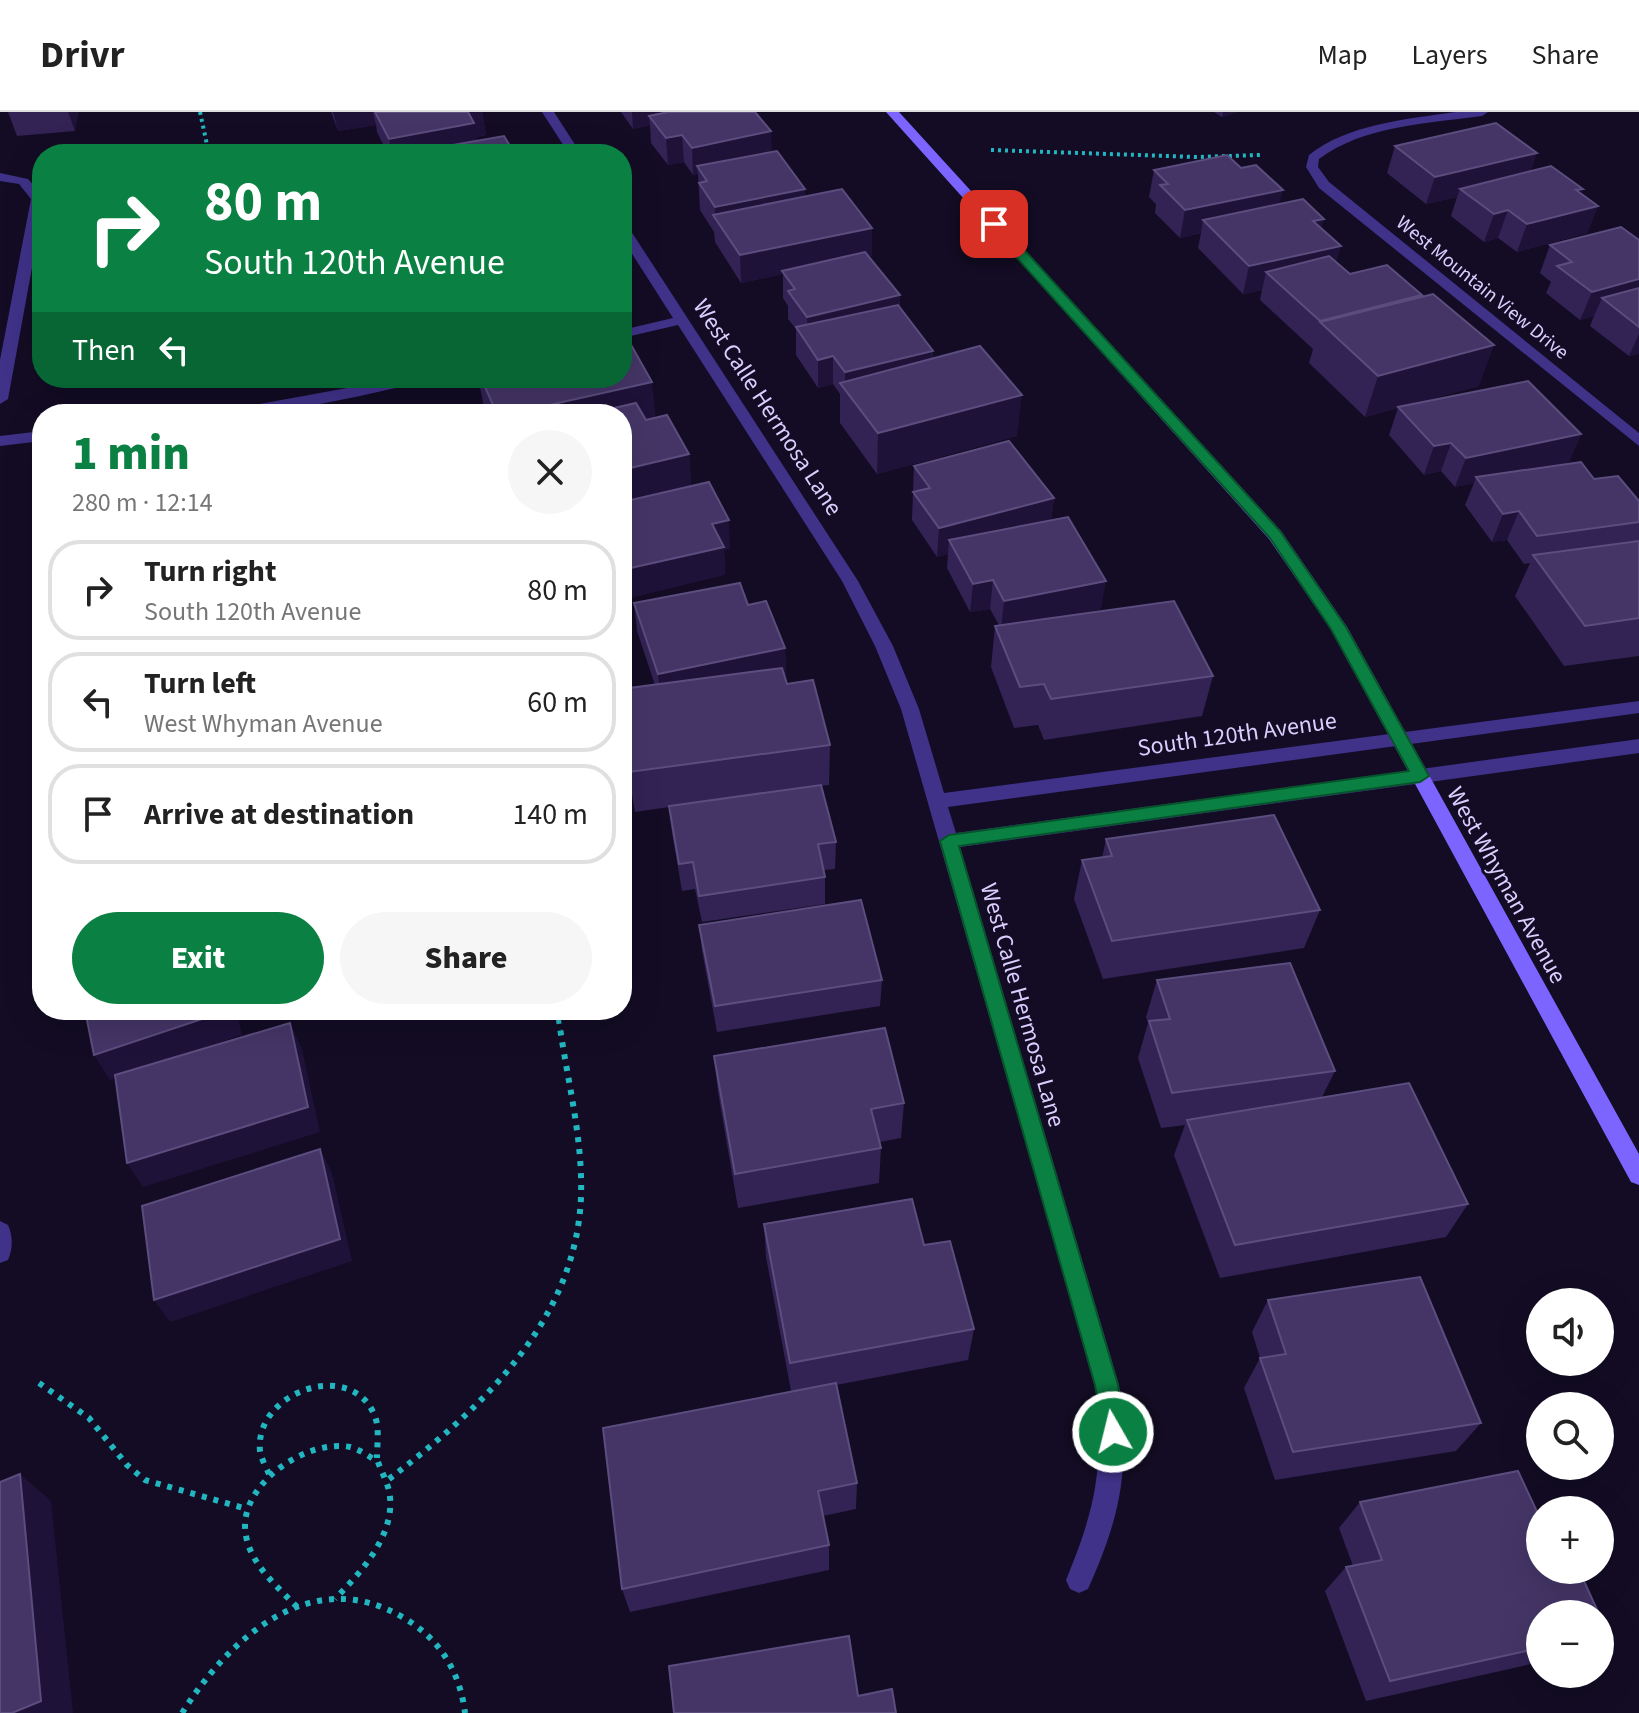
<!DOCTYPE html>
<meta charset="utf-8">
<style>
body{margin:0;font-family:"Source Sans 3",sans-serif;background:#f6f6f6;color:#222;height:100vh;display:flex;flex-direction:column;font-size:30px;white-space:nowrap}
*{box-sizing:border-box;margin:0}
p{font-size:26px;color:#767676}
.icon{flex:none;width:44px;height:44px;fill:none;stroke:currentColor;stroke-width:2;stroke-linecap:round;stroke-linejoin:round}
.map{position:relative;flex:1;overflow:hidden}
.sheet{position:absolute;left:32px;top:292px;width:600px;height:616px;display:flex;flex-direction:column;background:#fff;border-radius:32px;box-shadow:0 8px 32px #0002}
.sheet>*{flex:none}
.hud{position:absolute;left:32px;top:32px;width:600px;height:244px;border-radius:32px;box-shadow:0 8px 32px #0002;background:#0b8043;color:#fff;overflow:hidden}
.tools{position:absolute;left:1526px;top:1176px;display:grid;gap:16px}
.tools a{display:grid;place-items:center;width:88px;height:88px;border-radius:50%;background:#fff;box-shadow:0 8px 32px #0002;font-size:40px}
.pin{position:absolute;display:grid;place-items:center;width:68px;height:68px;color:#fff;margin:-34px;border-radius:16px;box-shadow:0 4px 12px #0006}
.me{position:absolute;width:88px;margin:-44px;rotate:352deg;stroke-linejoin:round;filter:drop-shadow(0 0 6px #0008)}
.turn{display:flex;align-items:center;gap:28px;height:168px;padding:0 40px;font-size:36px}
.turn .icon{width:104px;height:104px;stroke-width:2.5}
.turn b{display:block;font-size:56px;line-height:68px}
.then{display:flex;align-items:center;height:76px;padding:0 40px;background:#0003;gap:16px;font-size:30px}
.round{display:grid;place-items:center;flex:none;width:84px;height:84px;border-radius:42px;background:#f6f6f6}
.summary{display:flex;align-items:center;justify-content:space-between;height:136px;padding:0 40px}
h1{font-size:48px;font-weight:800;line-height:60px;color:#0b8043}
.cta{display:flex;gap:16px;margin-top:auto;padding:16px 40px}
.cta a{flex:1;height:92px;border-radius:48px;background:#0b8043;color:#fff;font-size:32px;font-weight:800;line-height:92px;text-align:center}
.cta a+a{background:#f6f6f6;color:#222}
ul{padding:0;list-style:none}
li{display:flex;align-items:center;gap:24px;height:100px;margin:0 16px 12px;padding:0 24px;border:4px solid #e0e0e0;border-radius:32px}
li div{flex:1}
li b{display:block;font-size:30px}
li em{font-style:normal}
header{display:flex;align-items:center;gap:48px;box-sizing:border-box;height:112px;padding:0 40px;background:#fff;border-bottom:2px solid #e0e0e0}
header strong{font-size:38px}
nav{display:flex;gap:44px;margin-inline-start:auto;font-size:28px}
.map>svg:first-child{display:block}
</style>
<header>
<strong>Drivr</strong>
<nav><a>Map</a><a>Layers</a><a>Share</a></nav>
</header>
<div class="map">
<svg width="1639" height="1601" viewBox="0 0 1639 1601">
<rect width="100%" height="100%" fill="#130c24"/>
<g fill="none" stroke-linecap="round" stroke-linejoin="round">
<g stroke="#22b7c0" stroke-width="4" stroke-dasharray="3 4" stroke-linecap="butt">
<polyline points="200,0 209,42"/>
<polyline points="991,38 1197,45 1260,43"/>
</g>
<polyline stroke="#22b7c0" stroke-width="5" stroke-dasharray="4 6" stroke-linecap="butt" points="557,898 560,918"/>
<g stroke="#22b7c0" stroke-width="6" stroke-dasharray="5 7" stroke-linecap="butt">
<polyline points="39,1271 89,1306 127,1353 145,1368 247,1397"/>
<path d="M269 1362C266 1355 261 1346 260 1339 254 1281 349 1246 374 1302 380 1315 377 1332 377 1346"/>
<path d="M389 1367C481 1297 576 1209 581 1085 583 1028 568 971 560 916"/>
<path d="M297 1495C275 1472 245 1448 245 1413 246 1368 308 1327 350 1335 359 1337 370 1345 378 1350 382 1361 389 1373 390 1385 394 1425 360 1461 335 1487"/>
<path d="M182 1601C230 1525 312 1451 404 1506 440 1527 460 1560 465 1601"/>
</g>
<g fill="#3f3288" fill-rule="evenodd">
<polygon points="542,0 554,0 581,42 569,42"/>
<path d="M1456 0H1488L1482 4C1430 11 1362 14 1319 47L1318 55 1329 70 1639 321V334L1319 76 1306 55 1309 43C1348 12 1407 7 1456 0Z"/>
<polygon points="0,61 28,67 42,82 42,101 8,287 0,292 0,248 31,87 19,72 0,69"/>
<path d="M622 112 629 116 858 469 893 534 919 597 944 681 1639 589V601L948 695 956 721 1639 627V641L960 735 1119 1273C1130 1356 1122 1401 1088 1477L1079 1481 1070 1477 1066 1468C1097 1393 1104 1354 1095 1273L901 597 875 534 842 469 678 213 622 226V218L673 206 622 126Z"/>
<path d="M402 266H430L423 270C357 284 292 302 224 302L232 297Z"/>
<polygon points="42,319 42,329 0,334 0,324"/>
<path d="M0 1109 8 1113C13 1124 13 1137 8 1148L0 1151Z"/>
</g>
<polygon fill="#7c65ff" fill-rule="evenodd" points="886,0 899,0 1281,419 1347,515 1639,1042 1639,1073 1631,1070 1331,517 1269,427"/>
</g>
<g fill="#322354">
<polygon points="8,0 78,0 75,19 17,24"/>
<polygon points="331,0 482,0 486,23 477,25 477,29 515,42 388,42 377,20 376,13 338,19"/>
<polygon points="621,0 755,0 772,40 805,85 872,116 872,144 868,144 900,183 900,195 933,239 933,247 1017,324 877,362 840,311 840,282 833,272 818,276 796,243 796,217 788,207 788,194 783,186 783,162 741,171 715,130 714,120 700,98 698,62 693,63 684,50 668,53 651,31 650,13 633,17"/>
<polygon points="1214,0 1237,0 1222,5"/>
<polygon points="1395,34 1531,59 1581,82 1598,94 1587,121 1517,140 1498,126 1484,130 1451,104 1457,85 1426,92 1387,61"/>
<polygon points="1154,58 1279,92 1321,116 1336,151 1350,162 1422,183 1422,185 1479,274 1411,292 1581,322 1569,350 1546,355 1594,367 1639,389 1639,544 1564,554 1515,484 1530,451 1524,452 1507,428 1492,430 1465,393 1474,371 1455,375 1441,359 1424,363 1389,323 1398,296 1365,305 1309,251 1313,237 1260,188 1262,178 1243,182 1198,136 1201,121 1180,126 1155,101 1156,92 1149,85"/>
<polygon points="1639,128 1639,242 1629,244 1590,214 1594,204 1580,208 1546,181 1551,170 1540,161 1550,133"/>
<polygon points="91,266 174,266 94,275"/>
<polygon points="478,266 622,266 655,306 689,342 691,374 730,436 724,438 725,463 622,302 487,302 484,295"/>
<polygon points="914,354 1054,386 1051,408 1101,497 1067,504 1213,564 1202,604 1044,628 1038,613 1014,616 991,555 995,514 999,513 990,497 970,500 947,456 948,442 937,445 912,408"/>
<polygon points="634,491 748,493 785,536 786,565 785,565 787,572 830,633 829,673 821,674 836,730 835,757 824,758 825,765 825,792 702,810 695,777 682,779 672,721 669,695 635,700 622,623 622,577 655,573 637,519"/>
<polygon points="1106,727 1320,798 1304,836 1103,867 1074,787 1082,748 1102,746"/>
<polygon points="699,813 882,868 880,894 717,920 702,839"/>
<polygon points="1157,868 1335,959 1322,985 1468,1092 1446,1125 1220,1166 1174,1043 1185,1013 1161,1016 1138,946 1148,911 1146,905"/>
<polygon points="714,944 904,991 901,1026 880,1030 881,1036 879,1071 738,1096 718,980"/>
<polygon points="764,1112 924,1133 974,1217 968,1248 836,1273 857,1371 856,1397 823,1404 829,1433 829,1458 630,1500 622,1477 791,1279 766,1145"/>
<polygon points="1268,1188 1481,1311 1456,1339 1275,1368 1244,1276 1260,1246 1252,1220"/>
<polygon points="1360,1390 1540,1502 1540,1550 1366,1589 1325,1479 1346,1455 1353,1454 1339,1416"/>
</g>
<g fill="#1e1239">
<polygon points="68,0 78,0 75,19"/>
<polygon points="333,0 373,0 376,13 338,19"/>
<polygon points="468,0 482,0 486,23 477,25 479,38 457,42 392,42 389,27"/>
<polygon points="632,0 715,0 649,4 650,13 633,17"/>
<polygon points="1223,0 1237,0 1222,5"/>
<polygon points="771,19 772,46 697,54 698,62 693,63 692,36"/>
<polygon points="682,23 684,50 668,53 666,26"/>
<polygon points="1537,41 1528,68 1460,77 1457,85 1426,92 1435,65"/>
<polygon points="805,77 805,105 715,105 715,95"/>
<polygon points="1583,77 1574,100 1598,94 1587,121 1517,140 1527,112 1576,78"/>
<polygon points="1283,78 1276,105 1203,108 1201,121 1180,126 1185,98"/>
<polygon points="1508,98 1498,126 1484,130 1494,102"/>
<polygon points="1324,107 1317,134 1313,109"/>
<polygon points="872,116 872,144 785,162 782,159 783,162 741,171 740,143"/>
<polygon points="1341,134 1333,162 1266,160 1262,178 1243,182 1249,154"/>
<polygon points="1639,167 1639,192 1602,186 1594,204 1580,208 1592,180"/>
<polygon points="900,183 899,211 808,233 807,205"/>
<polygon points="1639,222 1639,242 1629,244"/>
<polygon points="1494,233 1479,274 1365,305 1378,264"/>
<polygon points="933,239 931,267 845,276 845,260"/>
<polygon points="833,244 833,272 818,276 818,248"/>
<polygon points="652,270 656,311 622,302 509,302"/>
<polygon points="1022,283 1017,324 877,362 878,321"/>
<polygon points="1581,322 1569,350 1479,370 1476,365 1474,371 1455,375 1466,346"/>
<polygon points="1451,331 1441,359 1424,363 1434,334"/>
<polygon points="689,342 692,383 622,400 622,358"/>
<polygon points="1054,386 1050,414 949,428 948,442 937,445 939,416"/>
<polygon points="1519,399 1507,428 1492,430 1503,402"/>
<polygon points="729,408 730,436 724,438 725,463 622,488 622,458 712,412"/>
<polygon points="993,468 990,497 970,500 973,472"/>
<polygon points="1106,469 1101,497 1001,517 1004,489"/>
<polygon points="785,536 786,565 661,590 658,562"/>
<polygon points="42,539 42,552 36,540"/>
<polygon points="229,898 236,898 242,923 110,968 94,943"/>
<polygon points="290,911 302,937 320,1020 143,1075 127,1051"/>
<polygon points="320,1037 332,1061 352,1149 170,1210 154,1188"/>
<polygon points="20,1362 51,1389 73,1601 12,1601"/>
</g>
<g fill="#443566" stroke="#5b4d7e" stroke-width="2">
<polygon points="375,0 468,0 474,11 389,27"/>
<polygon points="668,0 755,0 771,19 692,36 682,23 666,26 649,4"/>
<polygon points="1496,11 1537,41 1435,65 1395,34"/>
<polygon points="504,24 515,42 401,42"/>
<polygon points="777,39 805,77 715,95 699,71 707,69 697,54"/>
<polygon points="1227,43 1241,56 1256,53 1283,78 1185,98 1160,73 1168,72 1154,58"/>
<polygon points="1551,54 1583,77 1576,78 1598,94 1527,112 1508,98 1494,102 1460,77"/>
<polygon points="842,77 872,116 740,143 713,103"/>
<polygon points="1303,87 1324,107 1313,109 1341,134 1249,154 1203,108"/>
<polygon points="1621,115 1639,128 1639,167 1592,180 1557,154 1572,150 1550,133"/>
<polygon points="865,140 900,183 807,205 788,179 795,177 782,159"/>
<polygon points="1329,144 1350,162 1387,153 1422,183 1320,209 1266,160"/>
<polygon points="1639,176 1639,215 1602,186"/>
<polygon points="1433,182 1494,233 1378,264 1320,210"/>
<polygon points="898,193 933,239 845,260 833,244 818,248 796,215"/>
<polygon points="625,222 652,270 509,302 497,302 481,266 622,266 622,223"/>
<polygon points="980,234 1022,283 878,321 840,271"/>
<polygon points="1528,269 1581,322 1466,346 1451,331 1434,334 1398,295"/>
<polygon points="636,291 646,308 667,303 689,342 622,358 622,302 588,302"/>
<polygon points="1009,329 1054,386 939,416 913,380 930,376 914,354"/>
<polygon points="1581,350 1594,367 1618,364 1639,389 1639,410 1537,424 1519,399 1503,402 1476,365"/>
<polygon points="709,370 729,408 712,412 724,435 622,458 622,390"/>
<polygon points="1068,405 1106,469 1004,489 993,468 973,472 949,428"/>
<polygon points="1639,429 1639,506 1585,514 1533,443"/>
<polygon points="740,471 748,493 766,489 785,536 658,562 634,491"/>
<polygon points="42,488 42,539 36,540"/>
<polygon points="1174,489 1213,564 1051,587 1044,572 1020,575 995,514"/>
<polygon points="782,556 787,572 813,568 830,633 629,660 622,617 622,577"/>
<polygon points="821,673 836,730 818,732 825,765 699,784 693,750 679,752 669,694"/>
<polygon points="1274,703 1320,798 1112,829 1082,748 1112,744 1106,727"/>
<polygon points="861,788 882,868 715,894 699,813"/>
<polygon points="1290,851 1335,959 1172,981 1149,909 1170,907 1157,868"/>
<polygon points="85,898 229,898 94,943"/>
<polygon points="290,911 308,995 127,1051 115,963"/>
<polygon points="885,916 904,991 871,997 881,1036 735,1062 714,944"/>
<polygon points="1409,971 1468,1092 1235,1133 1187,1008"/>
<polygon points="320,1037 340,1127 154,1188 142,1094"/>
<polygon points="912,1087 924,1133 950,1129 974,1217 790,1251 764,1112"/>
<polygon points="1420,1165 1481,1311 1293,1340 1260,1246 1286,1242 1268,1188"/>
<polygon points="836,1271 857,1371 818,1379 829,1433 622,1477 603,1316"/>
<polygon points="1518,1359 1540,1406 1540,1458 1579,1458 1599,1502 1540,1502 1540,1536 1390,1569 1346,1455 1382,1448 1360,1390"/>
<polygon points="20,1362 41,1589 12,1601 0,1601 0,1370"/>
<polygon points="1600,1503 1608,1521 1600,1522"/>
<polygon points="849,1524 858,1584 892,1577 896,1601 674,1601 669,1554"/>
</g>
<polygon fill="#0b8043" stroke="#07532c" stroke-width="2" points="989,109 998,109 1280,419 1346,515 1429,664 1420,670 959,734 1118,1273 1125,1320 1121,1328 1113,1331 1105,1328 1095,1273 940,729 949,723 1409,659 1331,517 1270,426 989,115"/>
<g text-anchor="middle" stroke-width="6" stroke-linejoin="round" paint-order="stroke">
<g font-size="20" fill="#daceff" stroke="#130c24">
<text transform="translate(1483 175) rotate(39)" y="7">West Mountain View Drive</text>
</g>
<g font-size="24" fill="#daceff" stroke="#130c24">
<text transform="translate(768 295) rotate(57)" y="8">West Calle Hermosa Lane</text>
<text transform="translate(1237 622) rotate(-8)" y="8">South 120th Avenue</text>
<text transform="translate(1507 773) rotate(61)" y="8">West Whyman Avenue</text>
<text transform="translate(1023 893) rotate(74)" y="8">West Calle Hermosa Lane</text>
</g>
</g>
</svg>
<div class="tools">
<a><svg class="icon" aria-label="sound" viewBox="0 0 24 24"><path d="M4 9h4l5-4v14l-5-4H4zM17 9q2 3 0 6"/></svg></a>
<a><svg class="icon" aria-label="search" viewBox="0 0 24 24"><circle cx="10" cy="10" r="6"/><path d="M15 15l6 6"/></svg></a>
<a>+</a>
<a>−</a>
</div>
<div class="pin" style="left:994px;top:112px;background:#d93025"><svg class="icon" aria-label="arrive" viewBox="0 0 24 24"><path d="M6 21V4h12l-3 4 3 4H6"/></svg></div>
<svg class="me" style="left:1113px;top:1320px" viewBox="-20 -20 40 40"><circle r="17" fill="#0b8043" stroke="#fff" stroke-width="3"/><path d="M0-11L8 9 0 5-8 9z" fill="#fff"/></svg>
<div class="hud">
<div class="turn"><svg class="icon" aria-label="right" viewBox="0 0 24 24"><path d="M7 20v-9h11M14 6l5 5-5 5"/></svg><div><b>80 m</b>South 120th Avenue</div></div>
<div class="then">Then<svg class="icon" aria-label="left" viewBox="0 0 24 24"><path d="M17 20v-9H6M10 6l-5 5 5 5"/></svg></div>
</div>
<section class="sheet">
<div class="summary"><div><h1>1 min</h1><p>280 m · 12:14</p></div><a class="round"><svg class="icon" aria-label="close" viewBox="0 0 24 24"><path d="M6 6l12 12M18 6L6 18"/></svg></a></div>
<ul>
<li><svg class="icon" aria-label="right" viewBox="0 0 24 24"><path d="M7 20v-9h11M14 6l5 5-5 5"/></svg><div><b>Turn right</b><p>South 120th Avenue</p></div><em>80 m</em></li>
<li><svg class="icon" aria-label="left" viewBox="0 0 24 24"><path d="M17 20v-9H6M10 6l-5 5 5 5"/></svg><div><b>Turn left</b><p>West Whyman Avenue</p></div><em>60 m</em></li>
<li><svg class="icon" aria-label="arrive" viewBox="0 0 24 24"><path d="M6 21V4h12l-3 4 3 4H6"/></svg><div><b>Arrive at destination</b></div><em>140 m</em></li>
</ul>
<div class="cta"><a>Exit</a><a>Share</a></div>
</section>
</div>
